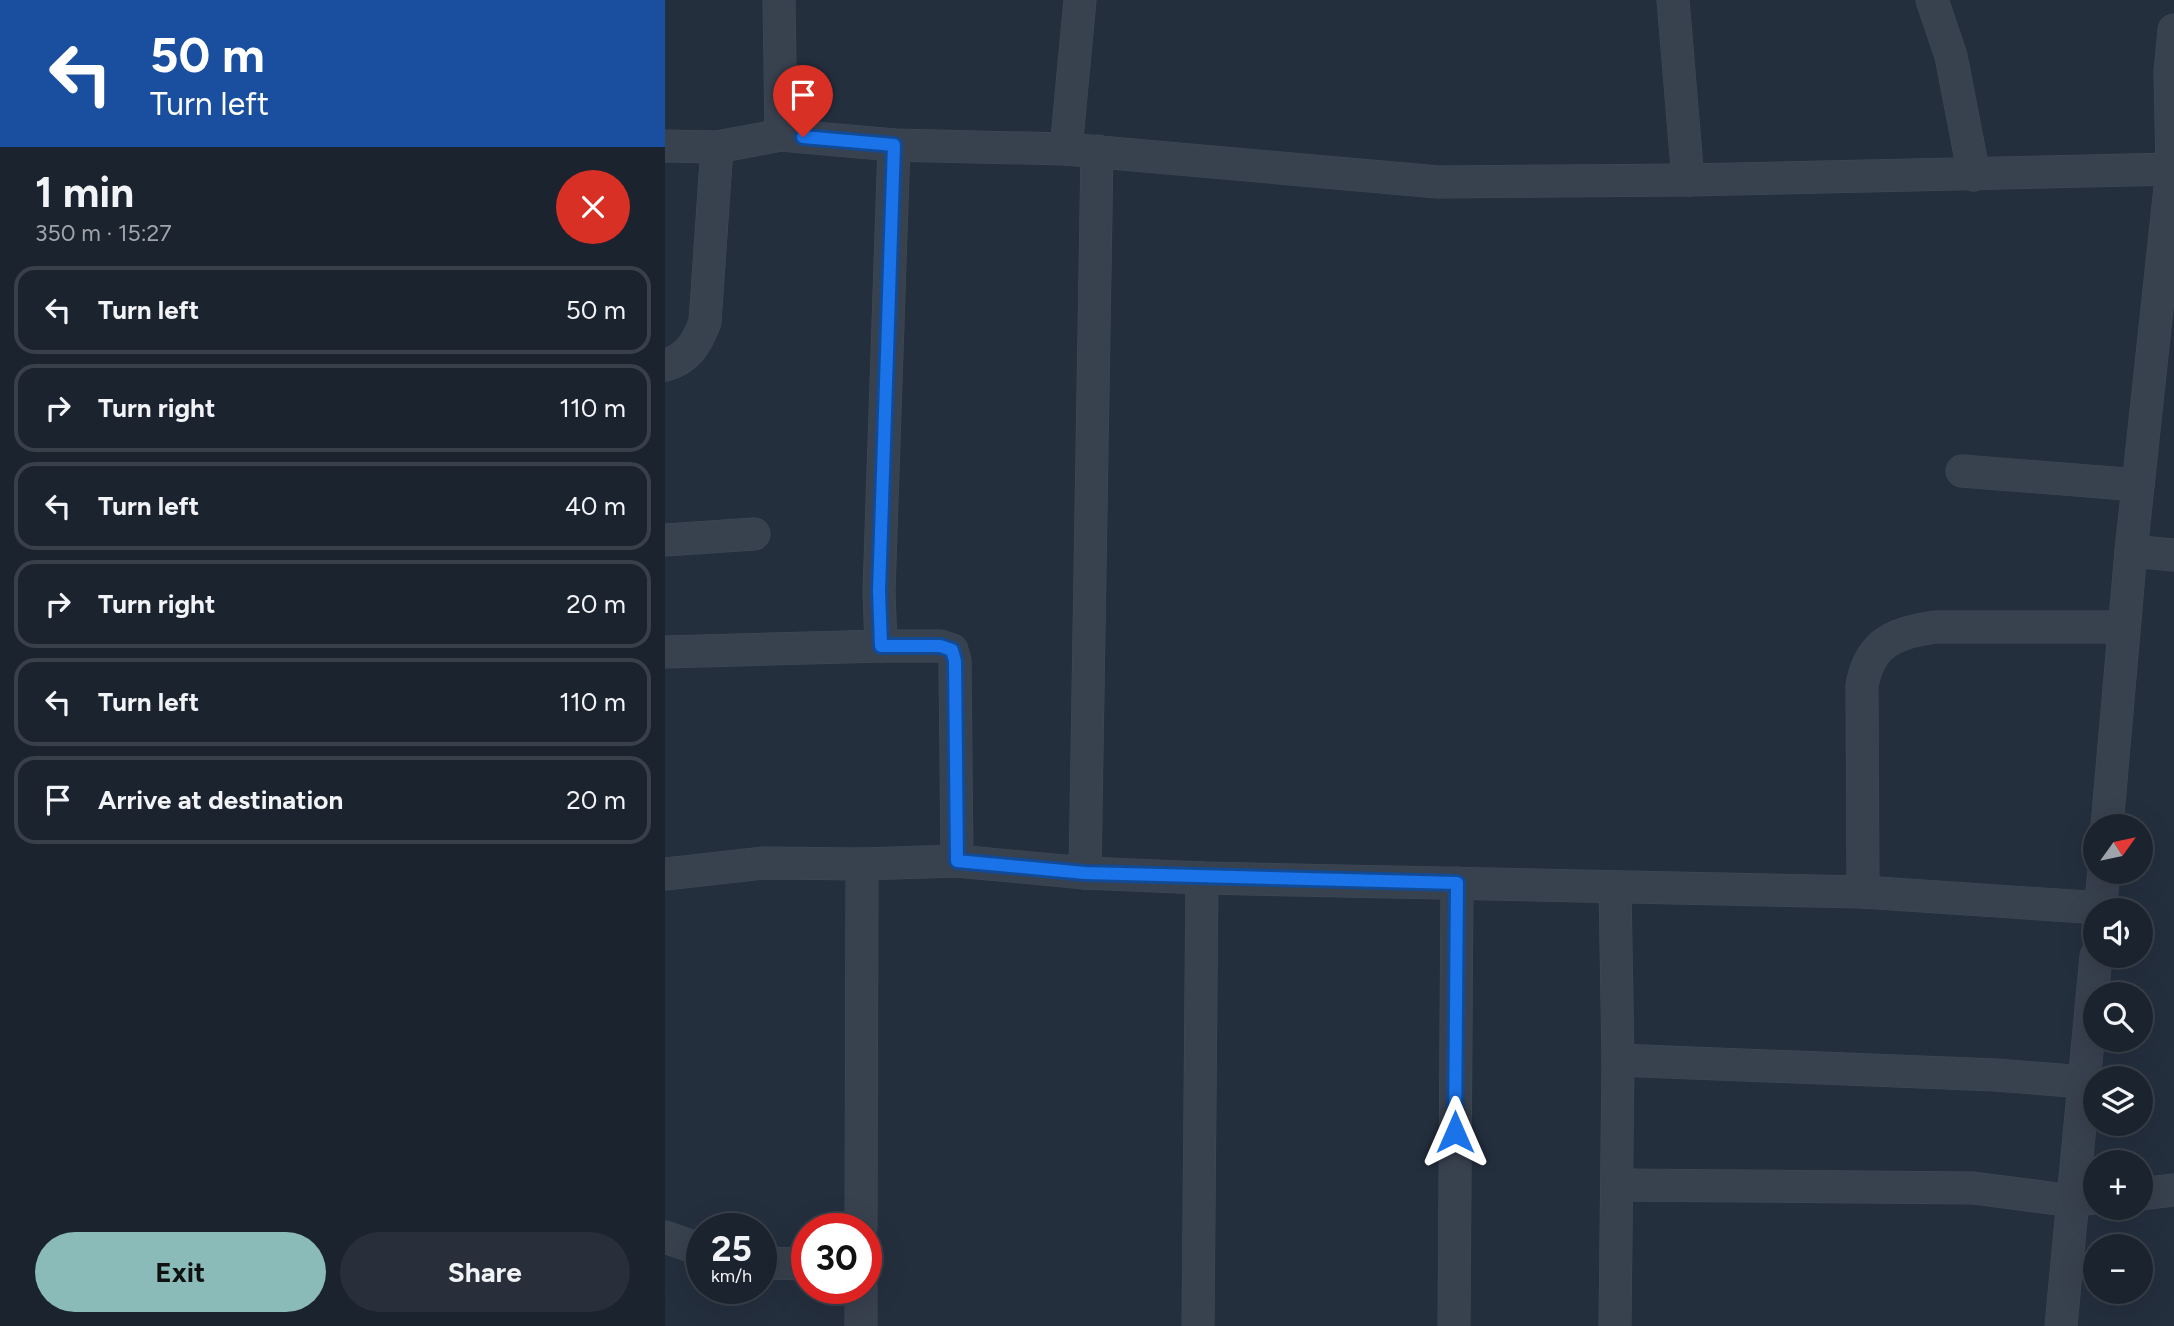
<!DOCTYPE html>
<meta charset="utf-8">
<style>
body{margin:0;font-family:Figtree,sans-serif;background:#282f3a;color:#f1f3f6;height:100vh;display:flex;flex-direction:column;font-size:26px;white-space:nowrap}
*{box-sizing:border-box;margin:0}
p{font-size:23px;color:#a0a4aa}
.icon{flex:none;width:38px;height:38px;fill:none;stroke:currentColor;stroke-width:2;stroke-linecap:round;stroke-linejoin:round}
.map{position:relative;flex:1;overflow:hidden}
.panel{display:flex;flex-direction:column;background:#1b232e;width:665px}
.panel>*{flex:none}
.guide{background:#1a4fa0;color:#fff;overflow:hidden}
.needle{width:46px;rotate:57deg}
.buttons{position:absolute;left:1418px;top:814px;display:grid;gap:14px}
.buttons a{display:grid;place-items:center;width:70px;height:70px;border-radius:50%;background:#1b232e;box-shadow:0 7px 28px #0002,0 0 0 2px #39404a;font-size:35px}
.speed{position:absolute;left:21px;top:1213px;display:flex;gap:14px;font-size:35px;font-weight:700;text-align:center}
.speed>*{display:grid;place-content:center;width:91px;height:91px;border-radius:50%;background:#1b232e;box-shadow:0 7px 28px #0002,0 0 0 2px #39404a;line-height:1}
.speed small{font-size:18px;font-weight:400}
.speed .limit{border:10px solid #d22;background:#fff;color:#111}
.pin{position:absolute;display:grid;place-items:center;width:60px;height:60px;color:#fff;margin:-72px -30px;border-radius:50% 50% 50% 0;rotate:-45deg;box-shadow:0 0 7px #0007}
.pin .icon{rotate:45deg}
.me{position:absolute;width:77px;margin:-38px;rotate:0deg;stroke-linejoin:round;filter:drop-shadow(0 0 5px #0008)}
.turn{display:flex;align-items:center;gap:24px;height:147px;padding:0 35px;font-size:32px}
.turn .icon{width:91px;height:91px;stroke-width:2.5}
.turn b{display:block;font-size:49px;line-height:60px}
.round{display:grid;place-items:center;flex:none;width:74px;height:74px;border-radius:37px;background:#282f3a}
.headline{display:flex;align-items:center;justify-content:space-between;height:119px;padding:0 35px}
h1{font-size:42px;font-weight:700;line-height:52px}
.primary-button{display:flex;gap:14px;margin-top:auto;padding:14px 35px}
.primary-button a{flex:1;height:80px;border-radius:42px;background:#8bbbb9;color:#111;font-size:28px;font-weight:700;line-height:80px;text-align:center}
.primary-button a+a{background:#282f3a;color:#f1f3f6}
ul{padding:0;list-style:none}
li{display:flex;align-items:center;gap:21px;height:88px;margin:0 14px 10px;padding:0 21px;border:4px solid #39404a;border-radius:21px}
li div{flex:1}
li b{display:block;font-size:26px}
li em{font-style:normal}
main{display:flex;flex:1;min-height:0}
.map>svg:first-child{display:block}
</style>
<main>
<section class="panel">
<div class="guide">
<div class="turn"><svg class="icon" aria-label="left" viewBox="0 0 24 24"><path d="M17 20v-9H6M10 6l-5 5 5 5"/></svg><div><b>50 m</b>Turn left</div></div>
</div>
<div class="headline"><div><h1>1 min</h1><p>350 m · 15:27</p></div><a class="round" style="background:#d93025;color:#fff"><svg class="icon" aria-label="close" viewBox="0 0 24 24"><path d="M6 6l12 12M18 6L6 18"/></svg></a></div>
<ul>
<li><svg class="icon" aria-label="left" viewBox="0 0 24 24"><path d="M17 20v-9H6M10 6l-5 5 5 5"/></svg><div><b>Turn left</b></div><em>50 m</em></li>
<li><svg class="icon" aria-label="right" viewBox="0 0 24 24"><path d="M7 20v-9h11M14 6l5 5-5 5"/></svg><div><b>Turn right</b></div><em>110 m</em></li>
<li><svg class="icon" aria-label="left" viewBox="0 0 24 24"><path d="M17 20v-9H6M10 6l-5 5 5 5"/></svg><div><b>Turn left</b></div><em>40 m</em></li>
<li><svg class="icon" aria-label="right" viewBox="0 0 24 24"><path d="M7 20v-9h11M14 6l5 5-5 5"/></svg><div><b>Turn right</b></div><em>20 m</em></li>
<li><svg class="icon" aria-label="left" viewBox="0 0 24 24"><path d="M17 20v-9H6M10 6l-5 5 5 5"/></svg><div><b>Turn left</b></div><em>110 m</em></li>
<li><svg class="icon" aria-label="arrive" viewBox="0 0 24 24"><path d="M6 21V4h12l-3 4 3 4H6"/></svg><div><b>Arrive at destination</b></div><em>20 m</em></li>
</ul>
<div class="primary-button"><a>Exit</a><a>Share</a></div>
</section>
<div class="map">
<svg width="1509" height="1326" viewBox="0 0 1509 1326">
<rect width="100%" height="100%" fill="#242f3e"/>
<g fill="none" stroke-linecap="round" stroke-linejoin="round">
<defs>
<g id="minor">
<polyline points="114,0 116,135"/>
<polyline points="1008,0 1023,180"/>
<polyline points="1267,0 1286,56 1309,175"/>
<polyline points="0,146 52,147 116,135 229,145 401,149 773,182 1023,180 1507,169"/>
<polyline points="401,149 415,0"/>
<path d="M0 365C23 359 32 343 40 322L52 147"/>
<polyline points="1297,471 1473,485"/>
<polyline points="0,540 89,534"/>
<polyline points="1466,551 1509,555"/>
<polyline points="216,646 214,591 229,145"/>
<polyline points="0,652 216,646 275,646 287,650 290,661 292,861"/>
<polyline points="1442,826 1466,551 1507,169 1505,72 1509,30"/>
<polyline points="420,873 432,151"/>
<polyline points="0,874 99,863 197,864 292,861 420,873 537,878 1198,892 1436,908"/>
<polyline points="950,887 953,1060 950,1326"/>
<path d="M1198 892 1197 685C1205 642 1230 633 1270 627H1459"/>
<polyline points="1435,910 1439,872"/>
<polyline points="953,1060 1331,1075 1419,1082"/>
<polyline points="952,1185 1308,1188 1408,1201 1430,1198"/>
<polyline points="1475,1194 1509,1190"/>
<polyline points="196,1228 197,864"/>
<polyline points="0,1237 37,1250"/>
<polyline points="96,1263 142,1264"/>
<polyline points="196,1288 196,1326"/>
<polyline points="533,1326 537,878"/>
<polyline points="789,1326 792,883"/>
<polyline points="1396,1326 1431,956"/>
</g>
</defs>
<use href="#minor" stroke="#414a57" stroke-width="33"/>
<use href="#minor" stroke="#38414e" stroke-width="32"/>
</g>
<g fill="none" stroke-linecap="round" stroke-linejoin="round">
<defs>
<polyline id="route" points="138,137 229,145 214,591 216,646 275,646 287,650 290,661 292,861 420,873 792,883 790,1132"/>
</defs>
<use href="#route" stroke="#114b97" stroke-width="18"/>
<use href="#route" stroke="#1a73e8" stroke-width="12"/>
</g>
</svg>
<div class="buttons">
<a><svg class="needle" viewBox="-14 -14 28 28"><path d="M0-13l5 13h-10z" fill="#e53935"/><path d="M0 13l5-13h-10z" fill="#a0a4aa"/></svg></a>
<a><svg class="icon" aria-label="sound" viewBox="0 0 24 24"><path d="M4 9h4l5-4v14l-5-4H4zM17 9q2 3 0 6"/></svg></a>
<a><svg class="icon" aria-label="search" viewBox="0 0 24 24"><circle cx="10" cy="10" r="6"/><path d="M15 15l6 6"/></svg></a>
<a><svg class="icon" aria-label="layers" viewBox="0 0 24 24"><path d="M12 4l9 5-9 5-9-5zM3 14l9 5 9-5"/></svg></a>
<a>+</a>
<a>−</a>
</div>
<div class="speed"><div>25<small>km/h</small></div><div class="limit">30</div></div>
<div class="pin" style="left:138px;top:137px;background:#d93025"><svg class="icon" aria-label="arrive" viewBox="0 0 24 24"><path d="M6 21V4h12l-3 4 3 4H6"/></svg></div>
<svg class="me" style="left:790px;top:1132px" viewBox="-20 -20 40 40"><path d="M0-17L14 15 0 8-14 15z" fill="#1a73e8" stroke="#fff" stroke-width="4"/></svg>
</div>
</main>
